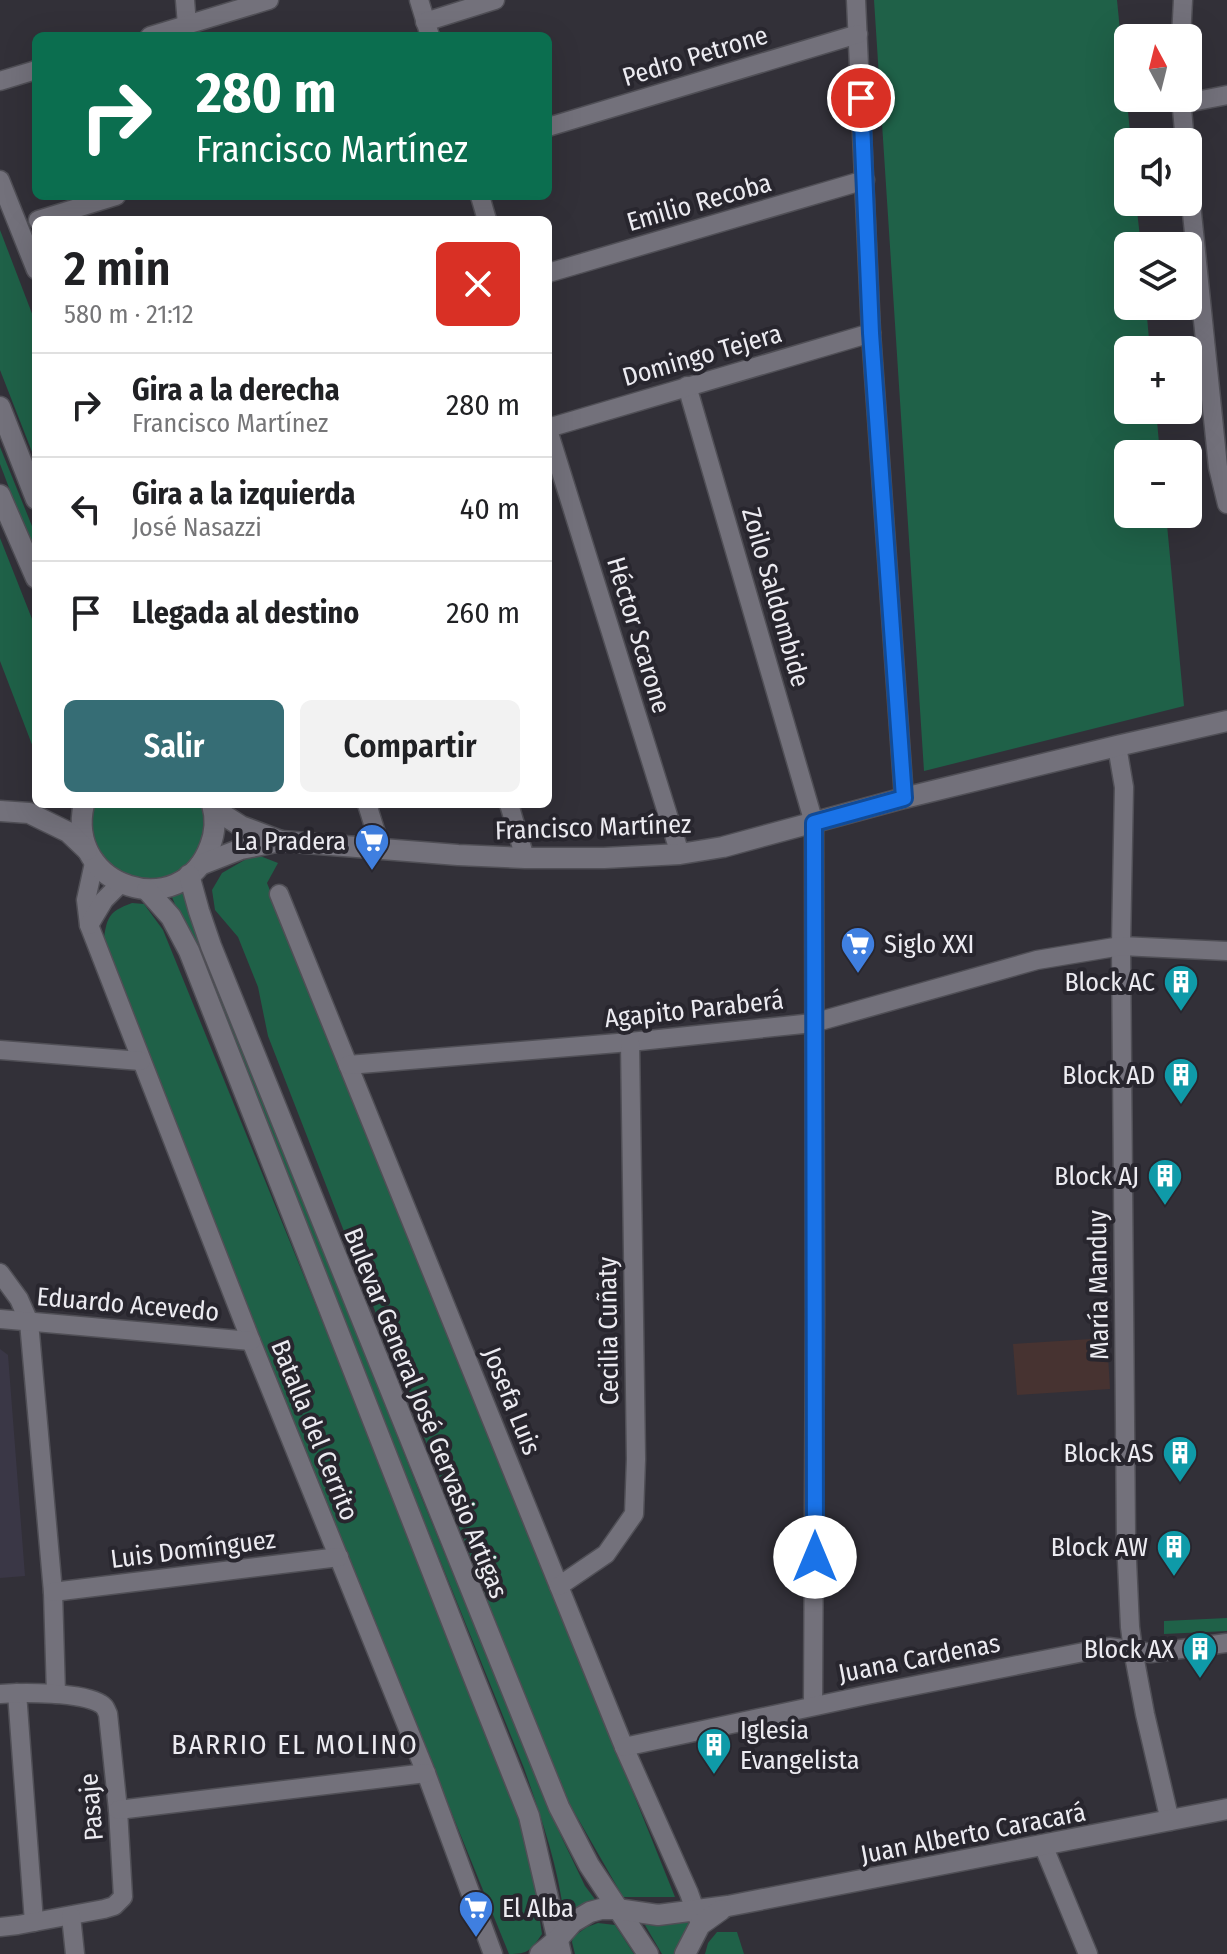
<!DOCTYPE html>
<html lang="es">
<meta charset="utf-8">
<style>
body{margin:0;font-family:"Fira Sans Condensed",sans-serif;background:#f2f2f2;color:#202124;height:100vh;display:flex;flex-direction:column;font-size:30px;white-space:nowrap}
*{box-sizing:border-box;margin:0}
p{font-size:26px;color:#757577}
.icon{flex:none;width:44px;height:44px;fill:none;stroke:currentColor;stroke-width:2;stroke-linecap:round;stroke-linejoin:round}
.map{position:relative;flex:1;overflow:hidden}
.panel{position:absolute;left:32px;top:216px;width:520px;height:592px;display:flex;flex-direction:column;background:#fff;border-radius:12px;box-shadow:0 8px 32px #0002}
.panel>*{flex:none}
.guide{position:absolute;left:32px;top:32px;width:520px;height:168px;border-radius:12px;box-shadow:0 8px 32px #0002;background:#0b6e4f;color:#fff;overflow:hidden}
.needle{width:52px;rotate:353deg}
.fabs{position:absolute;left:1114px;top:24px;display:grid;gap:16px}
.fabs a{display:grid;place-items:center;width:88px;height:88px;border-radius:12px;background:#fff;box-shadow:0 8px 32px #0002;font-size:40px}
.pin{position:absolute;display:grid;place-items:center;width:68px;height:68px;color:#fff;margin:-34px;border:4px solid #fff;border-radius:50%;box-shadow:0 2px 8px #0007}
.me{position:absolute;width:88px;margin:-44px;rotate:0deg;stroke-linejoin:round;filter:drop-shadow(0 0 6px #0008)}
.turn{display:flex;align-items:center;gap:28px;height:168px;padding:0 32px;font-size:36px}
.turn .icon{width:104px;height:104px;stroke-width:2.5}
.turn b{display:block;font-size:56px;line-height:68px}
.round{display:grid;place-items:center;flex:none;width:84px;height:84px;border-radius:12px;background:#f2f2f2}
.head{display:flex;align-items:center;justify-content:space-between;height:136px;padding:0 32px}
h1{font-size:48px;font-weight:600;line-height:60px}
.action{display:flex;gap:16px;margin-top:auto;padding:16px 32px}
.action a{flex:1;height:92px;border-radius:12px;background:#366d75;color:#fff;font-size:32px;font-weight:600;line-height:92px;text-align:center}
.action a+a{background:#f2f2f2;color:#202124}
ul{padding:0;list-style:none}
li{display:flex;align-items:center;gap:24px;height:104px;padding:0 32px;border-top:2px solid #e0e0e0}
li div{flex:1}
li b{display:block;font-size:30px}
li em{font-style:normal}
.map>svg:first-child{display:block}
</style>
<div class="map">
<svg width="1227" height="1954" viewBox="0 0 1227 1954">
<rect width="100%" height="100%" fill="#323038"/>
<polygon fill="#3a3746" points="0,1349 8,1355 25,1576 0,1578"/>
<polygon fill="#473331" points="1107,1338 1110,1389 1017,1395 1013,1344"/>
<g fill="#1f6148">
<polygon points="874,0 1117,0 1131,142 1128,142 1128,202 1136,202 1141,246 1128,246 1128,306 1146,306 1150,350 1128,350 1128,410 1156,410 1160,454 1128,454 1128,514 1166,514 1184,706 924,771"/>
<polygon points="0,230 36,324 36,462 0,370"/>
<polygon points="0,447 36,536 36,559 0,464"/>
<polygon points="0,538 36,629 36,755 0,661"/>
<path d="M94 804H203C205 814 208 825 205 835 191 883 135 896 104 856 98 850 94 844 92 835 90 825 93 814 94 804Z"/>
<polygon points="255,854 278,863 267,883 675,1897 623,1897 561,1789 268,1036 258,987 238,937 215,910 212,890 222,873"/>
<path d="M182 892 422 1499 561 1836 585 1886 597 1902 574 1909 564 1916C558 1865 541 1817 524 1768L172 897Z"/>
<path d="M132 903 144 904 163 930 347 1382 518 1808 530 1856 542 1934C531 1950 529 1954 509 1954L346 1553 103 944C107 918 107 912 132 903Z"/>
<polygon points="1227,1618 1227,1631 1164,1634 1164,1621"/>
<polygon points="693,1922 678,1954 662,1954 645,1925"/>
<polygon points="598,1923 615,1925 634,1954 575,1954 572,1942 573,1937 587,1927"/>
<polygon points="717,1932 737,1932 744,1954 705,1954 708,1943"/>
</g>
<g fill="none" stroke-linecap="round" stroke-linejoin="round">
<defs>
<g id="street">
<polyline points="185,0 187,25"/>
<polyline points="419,0 430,36"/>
<polyline points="856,0 871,333 904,798"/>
<polyline points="425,22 495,0"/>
<polyline points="150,36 269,0"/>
<polyline points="1181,38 1183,0"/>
<polyline points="0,81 36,70"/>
<polyline points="1181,98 1185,142"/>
<polyline points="1181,104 1227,95"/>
<polyline points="548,127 858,34"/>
<polyline points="1188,174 1218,467 1227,504"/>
<polyline points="0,180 36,270"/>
<polyline points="480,196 487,220"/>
<polyline points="38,220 116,196"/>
<polyline points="548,273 865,180"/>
<polyline points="687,386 814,823 815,1315 813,1706"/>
<polyline points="548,428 871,333"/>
<polyline points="548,430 680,854"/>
<polyline points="1117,746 1124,787 1121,946 1126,1539 1130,1627 1133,1650 1145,1714 1170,1821"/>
<polyline points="367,804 381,849"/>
<polyline points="509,804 525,858"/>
<polyline points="94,863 86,900 89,925 251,1341 426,1773 493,1954"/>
<polyline points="279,894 624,1747 689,1893 699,1921"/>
<polyline points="89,925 104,900 120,884"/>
<polyline points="0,1050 141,1061"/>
<polyline points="348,1065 630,1042 813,1023 1037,960 1121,946 1227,951"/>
<polyline points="0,1273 19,1299 29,1322 53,1592 56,1694"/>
<polyline points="0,1319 251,1341"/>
<polyline points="559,1586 606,1554 634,1514 636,1459 630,1042"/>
<polyline points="53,1592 339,1557"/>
<polyline points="17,1693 34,1922"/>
<path d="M0 1694C23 1692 82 1692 101 1704 106 1707 105 1708 108 1714L118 1810 123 1897 114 1906 104 1909 18 1925 0 1927"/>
<polyline points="624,1747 867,1695 1109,1647 1151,1653 1227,1643"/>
<polyline points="118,1810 426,1773"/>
<polyline points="1043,1845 1088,1954"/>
<polyline points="71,1916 75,1954"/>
</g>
<g id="secondary">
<polyline points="0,407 36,499"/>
<polyline points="0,495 36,578"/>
<path d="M84 804C64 888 182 924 210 846 215 833 216 818 212 804"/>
<polyline points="214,809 241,826 281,841"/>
<polyline points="0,811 29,813 68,832 87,850"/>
<polyline points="200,865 241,849 281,841 458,855 525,858 604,858 680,854 723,847 904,798 1117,746 1227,721"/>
<polyline points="189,875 199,911 211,946 559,1807 589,1865 648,1954"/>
<polyline points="147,890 171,917 189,951 472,1673 529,1816 561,1954"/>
<polyline points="540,1954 558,1939 573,1922 590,1912 601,1909 617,1909 658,1915 728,1906 1227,1809"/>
<polyline points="685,1954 700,1925 721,1910"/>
</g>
</defs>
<use href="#street" stroke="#504f56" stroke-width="21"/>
<use href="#secondary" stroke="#504f56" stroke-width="23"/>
<use href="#street" stroke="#73717b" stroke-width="18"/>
<use href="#secondary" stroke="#73717b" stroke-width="20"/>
</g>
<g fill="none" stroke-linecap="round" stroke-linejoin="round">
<defs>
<polyline id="route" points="815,1557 814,823 904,798 871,333 861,98"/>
</defs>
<use href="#route" stroke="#114b97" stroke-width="20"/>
<use href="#route" stroke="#1a73e8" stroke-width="14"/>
</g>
<defs>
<symbol id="supermarket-pin" viewBox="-11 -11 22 30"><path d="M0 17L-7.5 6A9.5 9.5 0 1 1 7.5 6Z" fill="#3f7fe0" stroke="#28262e"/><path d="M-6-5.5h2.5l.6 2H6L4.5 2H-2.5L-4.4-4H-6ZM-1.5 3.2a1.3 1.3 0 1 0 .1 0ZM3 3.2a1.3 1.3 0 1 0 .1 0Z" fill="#fff"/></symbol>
<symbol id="building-pin" viewBox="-11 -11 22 30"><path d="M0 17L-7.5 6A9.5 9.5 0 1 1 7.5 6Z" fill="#0f9aa8" stroke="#28262e"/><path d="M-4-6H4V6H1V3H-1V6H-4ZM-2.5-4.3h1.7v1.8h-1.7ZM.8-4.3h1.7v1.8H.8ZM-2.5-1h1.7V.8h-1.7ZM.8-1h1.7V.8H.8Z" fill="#fff"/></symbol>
</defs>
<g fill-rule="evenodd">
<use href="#supermarket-pin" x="352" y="821" width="40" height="54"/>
<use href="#supermarket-pin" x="838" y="924" width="40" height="54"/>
<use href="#building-pin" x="1161" y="962" width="40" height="54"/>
<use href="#building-pin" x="1161" y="1055" width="40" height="54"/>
<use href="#building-pin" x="1145" y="1156" width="40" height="54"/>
<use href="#building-pin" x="1160" y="1433" width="40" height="54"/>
<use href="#building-pin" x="1154" y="1527" width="40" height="54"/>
<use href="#building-pin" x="1180" y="1629" width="40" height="54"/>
<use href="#building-pin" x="694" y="1725" width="40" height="54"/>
<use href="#supermarket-pin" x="456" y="1888" width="40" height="54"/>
</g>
<g text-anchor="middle" stroke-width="8" stroke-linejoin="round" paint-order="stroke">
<g font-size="26" fill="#ecebf1" stroke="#28262e">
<text transform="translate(695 56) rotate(-17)" y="9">Pedro Petrone</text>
<text transform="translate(699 202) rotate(-16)" y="9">Emilio Recoba</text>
<text transform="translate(702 355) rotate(-16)" y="9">Domingo Tejera</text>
<text transform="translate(776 597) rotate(74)" y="9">Zoilo Saldombide</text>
<text transform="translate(639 635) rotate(73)" y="9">Héctor Scarone</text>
<text transform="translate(593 827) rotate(-2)" y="9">Francisco Martínez</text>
<text transform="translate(694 1009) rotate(-6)" y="9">Agapito Paraberá</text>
<text transform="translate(1098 1285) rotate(-91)" y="9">María Manduy</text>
<text transform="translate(128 1304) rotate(5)" y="9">Eduardo Acevedo</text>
<text transform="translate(608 1331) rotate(-91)" y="9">Cecilia Cuñaty</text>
<text transform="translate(512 1401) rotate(68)" y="9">Josefa Luis</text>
<text transform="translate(426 1413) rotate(68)" y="9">Bulevar General José Gervasio Artigas</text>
<text transform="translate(315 1430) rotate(68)" y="9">Batalla del Cerrito</text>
<text transform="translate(193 1549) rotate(-7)" y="9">Luis Domínguez</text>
<text transform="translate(919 1658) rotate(-11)" y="9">Juana Cardenas</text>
<text transform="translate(91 1807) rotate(-95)" y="9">Pasaje</text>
<text transform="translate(973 1833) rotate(-11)" y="9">Juan Alberto Caracará</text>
</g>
<g font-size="26" fill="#ecebf1" stroke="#28262e" text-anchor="end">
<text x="346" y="850">La Pradera</text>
<text x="884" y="953" text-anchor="start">Siglo XXI</text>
<text x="1155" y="991">Block AC</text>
<text x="1155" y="1084">Block AD</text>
<text x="1139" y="1185">Block AJ</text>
<text x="1154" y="1462">Block AS</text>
<text x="1148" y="1556">Block AW</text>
<text x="1174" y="1658">Block AX</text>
<text x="740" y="1739" text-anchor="start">Iglesia<tspan x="740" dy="30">Evangelista</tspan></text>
<text x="502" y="1917" text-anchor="start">El Alba</text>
</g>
<g font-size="28" letter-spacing="2" fill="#ecebf1" stroke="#28262e">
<text x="295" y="1754">BARRIO EL MOLINO</text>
</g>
</g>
</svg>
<div class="fabs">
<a><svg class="needle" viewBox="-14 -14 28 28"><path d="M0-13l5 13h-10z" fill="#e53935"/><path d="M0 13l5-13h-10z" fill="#757577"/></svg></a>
<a><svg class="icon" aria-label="sound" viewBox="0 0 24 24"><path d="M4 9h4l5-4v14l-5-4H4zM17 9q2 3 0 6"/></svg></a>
<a><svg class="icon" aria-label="layers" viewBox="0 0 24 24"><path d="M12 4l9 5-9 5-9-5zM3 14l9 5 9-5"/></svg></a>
<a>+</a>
<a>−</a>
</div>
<div class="pin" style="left:861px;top:98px;background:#d93025"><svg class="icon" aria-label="arrive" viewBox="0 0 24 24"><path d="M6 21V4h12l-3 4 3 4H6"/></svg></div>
<svg class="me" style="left:815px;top:1557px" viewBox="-20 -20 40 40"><circle r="19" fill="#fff"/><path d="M0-13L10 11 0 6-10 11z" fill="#1a73e8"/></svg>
<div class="guide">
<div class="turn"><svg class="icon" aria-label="right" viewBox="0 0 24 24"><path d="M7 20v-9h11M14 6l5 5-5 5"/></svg><div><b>280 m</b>Francisco Martínez</div></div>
</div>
<section class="panel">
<div class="head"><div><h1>2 min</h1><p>580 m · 21:12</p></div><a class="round" style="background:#d93025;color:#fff"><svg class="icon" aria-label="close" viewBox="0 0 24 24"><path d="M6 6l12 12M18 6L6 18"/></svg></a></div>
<ul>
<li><svg class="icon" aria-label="right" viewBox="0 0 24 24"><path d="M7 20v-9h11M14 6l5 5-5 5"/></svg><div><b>Gira a la derecha</b><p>Francisco Martínez</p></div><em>280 m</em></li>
<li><svg class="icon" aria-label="left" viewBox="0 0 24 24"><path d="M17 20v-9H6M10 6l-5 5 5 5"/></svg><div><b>Gira a la izquierda</b><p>José Nasazzi</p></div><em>40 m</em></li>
<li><svg class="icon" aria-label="arrive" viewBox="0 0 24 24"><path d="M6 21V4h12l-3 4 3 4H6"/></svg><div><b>Llegada al destino</b></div><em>260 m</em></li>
</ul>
<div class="action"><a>Salir</a><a>Compartir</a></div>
</section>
</div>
